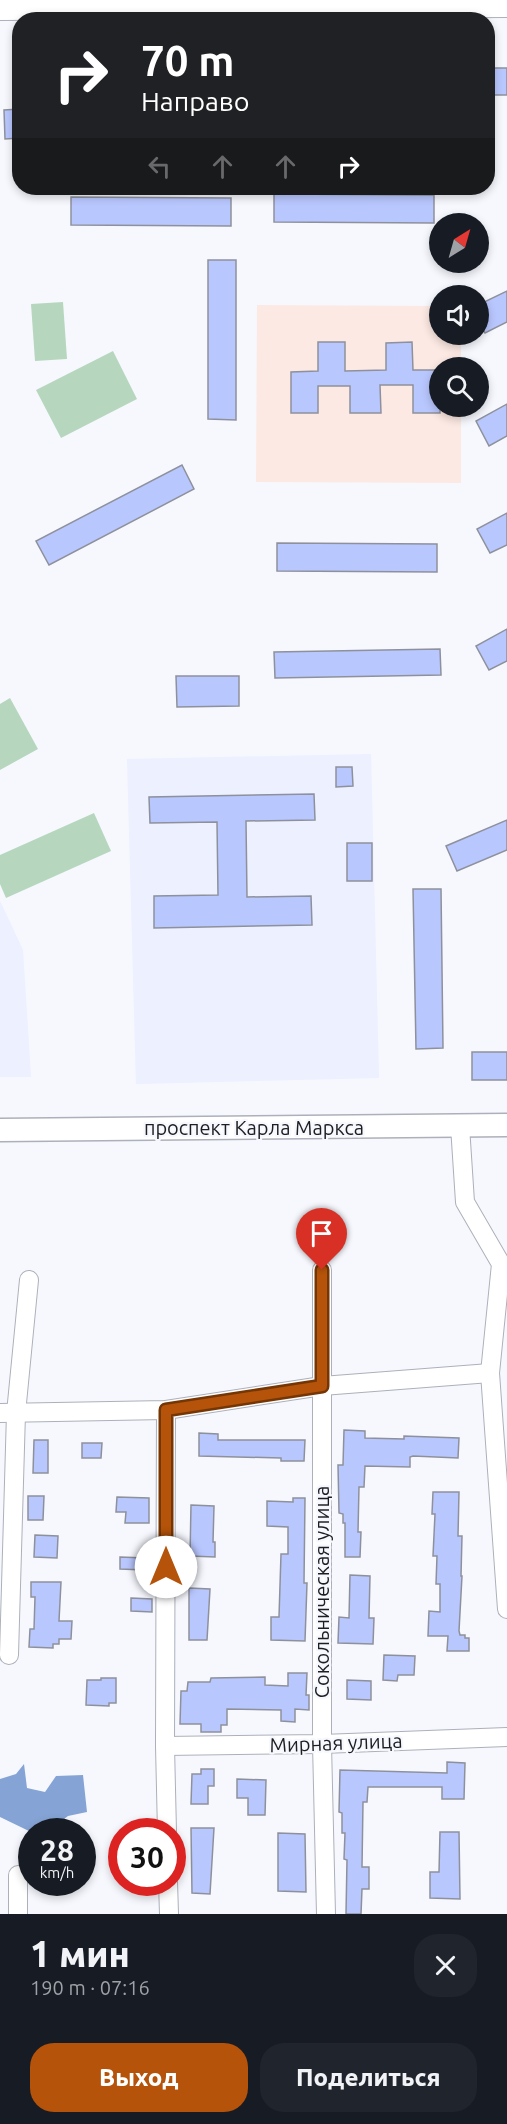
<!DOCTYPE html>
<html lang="ru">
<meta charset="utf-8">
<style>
body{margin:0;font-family:Ubuntu,sans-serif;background:#20242c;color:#f1f3f6;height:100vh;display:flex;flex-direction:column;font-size:22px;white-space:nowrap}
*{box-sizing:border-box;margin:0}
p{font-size:20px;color:#9ea1a6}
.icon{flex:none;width:33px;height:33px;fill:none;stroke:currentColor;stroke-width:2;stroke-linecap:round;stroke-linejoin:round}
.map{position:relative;height:1914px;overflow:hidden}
.sheet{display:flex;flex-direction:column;background:#171b24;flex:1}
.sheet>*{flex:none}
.hud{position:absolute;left:12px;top:12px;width:483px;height:183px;border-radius:24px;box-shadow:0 3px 9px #0003;background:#202124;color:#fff;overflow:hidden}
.needle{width:39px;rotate:37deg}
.tools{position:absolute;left:429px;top:213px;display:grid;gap:12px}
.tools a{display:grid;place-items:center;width:60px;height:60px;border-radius:50%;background:#171b24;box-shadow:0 3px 9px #0003;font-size:30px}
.speed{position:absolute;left:18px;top:1818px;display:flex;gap:12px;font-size:30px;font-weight:700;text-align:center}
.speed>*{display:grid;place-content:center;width:78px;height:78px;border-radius:50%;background:#171b24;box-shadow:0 3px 9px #0003;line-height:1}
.speed small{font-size:15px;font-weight:400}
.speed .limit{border:9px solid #d22;background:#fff;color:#111}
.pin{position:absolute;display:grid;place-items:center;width:51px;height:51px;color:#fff;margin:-62px -26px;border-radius:50% 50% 50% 0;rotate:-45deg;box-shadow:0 0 6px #0007}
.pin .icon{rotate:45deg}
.me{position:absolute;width:66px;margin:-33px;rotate:0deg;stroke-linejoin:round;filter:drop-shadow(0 0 4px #0008)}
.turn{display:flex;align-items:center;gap:21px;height:126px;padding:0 30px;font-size:27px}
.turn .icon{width:78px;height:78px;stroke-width:2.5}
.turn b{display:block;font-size:42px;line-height:51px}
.lanes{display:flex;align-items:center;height:57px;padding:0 30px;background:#0003;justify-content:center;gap:30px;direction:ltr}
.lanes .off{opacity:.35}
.round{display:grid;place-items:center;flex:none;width:63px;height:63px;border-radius:24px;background:#20242c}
.summary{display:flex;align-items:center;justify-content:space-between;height:102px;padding:0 30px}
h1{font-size:36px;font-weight:800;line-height:45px}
.action{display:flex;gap:12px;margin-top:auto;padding:12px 30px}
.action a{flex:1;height:69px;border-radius:24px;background:#b45309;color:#fff;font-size:24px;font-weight:800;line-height:69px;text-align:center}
.action a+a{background:#20242c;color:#f1f3f6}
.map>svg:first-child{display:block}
</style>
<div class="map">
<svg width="507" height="1914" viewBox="0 0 507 1914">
<rect width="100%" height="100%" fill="#f6f8fe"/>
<g fill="#ecf0ff">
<polygon points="371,754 379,1078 136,1084 127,759"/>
<polygon points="0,901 23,950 31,1077 0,1077"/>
</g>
<polygon fill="#fde9e3" points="257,305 439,306 440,334 461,335 461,367 440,368 440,406 461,407 461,483 256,482"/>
<g fill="#b6d7be">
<polygon points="63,302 67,359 35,361 31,304"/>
<polygon points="113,351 137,399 61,438 36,390"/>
<polygon points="10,698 38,749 0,770 0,704"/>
<polygon points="94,813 111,851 6,898 0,884 0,855"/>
</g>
<polygon fill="#85a4d5" points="24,1764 27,1788 45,1792 56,1776 83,1775 87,1812 68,1816 48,1831 31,1832 0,1817 0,1779 16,1774"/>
<g fill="#b9c7ff" stroke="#8e919b" stroke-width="1.5">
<rect x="488" y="68" width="19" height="27"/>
<polygon points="20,109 20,138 5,139 4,110"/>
<polygon points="274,194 434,195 434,223 274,222"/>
<polygon points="71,197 231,198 231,226 71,225"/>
<polygon points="208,260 236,260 236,420 208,419"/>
<polygon points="507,291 507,322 485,333 478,320 478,305"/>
<polygon points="318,342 345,342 345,371 386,370 386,343 412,342 413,370 440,370 440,413 413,413 413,385 380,385 381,413 350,413 350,386 318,386 318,413 291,413 291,372 318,371"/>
<polygon points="507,404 507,436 489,446 476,421"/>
<polygon points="182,465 194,489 49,565 36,541"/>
<polygon points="507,513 507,545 490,553 477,529"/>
<polygon points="277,543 437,544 437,572 277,571"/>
<polygon points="507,629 507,661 489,670 476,646"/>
<polygon points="440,649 441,675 275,678 274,652"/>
<polygon points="176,676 239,676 239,706 177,707"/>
<polygon points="336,767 352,767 353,786 336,787"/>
<polygon points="314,794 315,820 246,821 247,897 311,896 312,925 154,928 154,896 218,895 217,822 150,823 149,797"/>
<polygon points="507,820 507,850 457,871 446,846"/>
<rect x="347" y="843" width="25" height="38"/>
<polygon points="413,889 441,889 443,1048 416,1049"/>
<rect x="472" y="1052" width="35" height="28"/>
<polygon points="344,1430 365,1431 365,1438 404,1439 404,1436 459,1438 458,1458 413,1456 410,1457 410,1467 365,1466 364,1487 359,1487 358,1532 361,1532 360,1557 345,1557 345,1523 343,1523 343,1514 339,1513 338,1465 343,1465"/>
<polygon points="199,1433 218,1434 218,1440 305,1440 304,1461 281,1461 281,1458 199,1456"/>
<polygon points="34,1440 48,1440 48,1473 33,1473"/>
<polygon points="82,1443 102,1443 101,1458 82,1458"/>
<polygon points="433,1492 459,1492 458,1536 462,1536 461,1576 462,1576 459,1631 460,1635 465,1635 465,1638 469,1638 469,1651 447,1651 448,1636 428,1636 429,1611 440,1612 440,1584 436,1584 437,1556 433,1556 435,1514 432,1514"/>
<polygon points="28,1496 44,1496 43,1520 28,1520"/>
<polygon points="117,1497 149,1498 149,1523 125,1523 126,1512 116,1512"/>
<polygon points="293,1498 305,1498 304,1583 307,1583 305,1641 271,1640 271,1617 279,1617 281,1554 288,1554 288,1527 267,1526 267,1501 293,1502"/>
<polygon points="191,1505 214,1506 213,1542 215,1542 215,1557 190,1556"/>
<polygon points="35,1535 58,1536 57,1558 34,1557"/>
<polygon points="120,1557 145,1558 144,1570 120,1569"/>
<polygon points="350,1575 370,1576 369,1618 374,1618 373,1644 338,1643 339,1617 349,1618"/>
<polygon points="31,1582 61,1582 59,1621 72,1621 71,1639 59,1639 59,1644 53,1644 53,1648 29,1647 30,1629 34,1629 35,1597 31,1597"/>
<polygon points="189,1588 210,1589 207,1640 189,1640"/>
<polygon points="131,1598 152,1599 152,1612 131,1611"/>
<polygon points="384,1655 415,1656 414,1675 398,1675 397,1681 383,1680"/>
<polygon points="288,1673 307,1673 306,1695 309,1695 309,1710 295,1709 295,1722 281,1721 281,1710 227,1709 227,1725 221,1725 221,1732 201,1732 201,1724 180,1724 181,1691 187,1691 188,1682 210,1682 211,1678 265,1677 265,1685 288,1686"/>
<polygon points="101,1678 116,1678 116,1703 109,1703 109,1706 86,1705 87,1680 101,1680"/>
<polygon points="347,1680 371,1681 371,1700 347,1699"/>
<polygon points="447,1762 465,1763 464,1799 442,1799 442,1787 368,1787 367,1802 363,1802 362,1867 369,1867 369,1889 362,1889 361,1914 346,1914 347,1860 344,1859 345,1833 342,1833 342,1813 339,1812 340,1770 447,1773"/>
<polygon points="201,1769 214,1769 214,1786 208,1786 208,1804 191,1804 192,1774 201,1774"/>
<polygon points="237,1779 266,1780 265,1815 248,1815 248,1798 237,1798"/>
<polygon points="191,1828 214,1828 210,1894 192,1893"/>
<polygon points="440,1832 459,1832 460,1899 430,1898 430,1872 439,1872"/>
<polygon points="278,1833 305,1834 306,1892 278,1891"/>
</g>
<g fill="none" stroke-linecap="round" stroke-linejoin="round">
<defs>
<g id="minor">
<polyline points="460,1126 465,1202 501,1264 490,1373 507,1609"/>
<polyline points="322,1270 322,1744 326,1914"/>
<polyline points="166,1410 165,1746 167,1832"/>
<polyline points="0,1413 166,1410 322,1386 490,1373"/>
<polyline points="9,1655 16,1413 29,1280"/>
<polyline points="165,1746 322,1744 507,1737"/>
<polyline points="18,1875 18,1914"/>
<polyline points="168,1882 169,1914"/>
</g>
<polyline id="tertiary" points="0,1130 507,1125"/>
<polyline id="secondary" points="0,7 507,4"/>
</defs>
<use href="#minor" stroke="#adb0ba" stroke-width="20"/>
<use href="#tertiary" stroke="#adb0ba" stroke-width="25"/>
<use href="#secondary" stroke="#adb0ba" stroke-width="28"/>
<use href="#minor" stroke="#fff" stroke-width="18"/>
<use href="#tertiary" stroke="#fff" stroke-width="22"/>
<use href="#secondary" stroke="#fff" stroke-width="26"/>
</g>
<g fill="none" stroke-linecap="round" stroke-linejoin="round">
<defs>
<polyline id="route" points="166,1567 166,1410 322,1386 322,1270"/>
</defs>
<use href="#route" stroke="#753606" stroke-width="15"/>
<use href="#route" stroke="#b45309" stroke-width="10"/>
</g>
<g text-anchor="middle" stroke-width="4.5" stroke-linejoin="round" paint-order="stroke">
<g font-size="20" fill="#1d1e22" stroke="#f6f8fe">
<text x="254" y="1135">проспект Карла Маркса</text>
<text transform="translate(322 1592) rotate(-90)" y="7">Сокольническая улица</text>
<text transform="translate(336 1743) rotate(-2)" y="7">Мирная улица</text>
</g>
</g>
</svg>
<div class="tools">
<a><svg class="needle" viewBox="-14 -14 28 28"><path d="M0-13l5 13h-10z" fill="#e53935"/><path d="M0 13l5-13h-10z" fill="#9ea1a6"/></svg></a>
<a><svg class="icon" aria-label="sound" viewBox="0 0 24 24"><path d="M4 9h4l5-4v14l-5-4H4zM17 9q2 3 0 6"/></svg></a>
<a><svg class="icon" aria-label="search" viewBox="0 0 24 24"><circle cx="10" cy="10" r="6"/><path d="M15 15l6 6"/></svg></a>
</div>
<div class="speed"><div>28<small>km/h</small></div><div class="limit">30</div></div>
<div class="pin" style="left:322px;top:1270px;background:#d93025"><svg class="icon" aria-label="arrive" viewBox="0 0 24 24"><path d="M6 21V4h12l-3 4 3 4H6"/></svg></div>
<svg class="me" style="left:166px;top:1567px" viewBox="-20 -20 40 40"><circle r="19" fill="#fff"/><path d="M0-13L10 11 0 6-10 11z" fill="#b45309"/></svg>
<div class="hud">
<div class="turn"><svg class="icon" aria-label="right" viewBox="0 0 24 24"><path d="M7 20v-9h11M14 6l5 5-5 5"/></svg><div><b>70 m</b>Направо</div></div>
<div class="lanes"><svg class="icon off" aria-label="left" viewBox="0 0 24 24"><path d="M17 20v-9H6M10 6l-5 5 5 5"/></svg><svg class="icon off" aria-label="ahead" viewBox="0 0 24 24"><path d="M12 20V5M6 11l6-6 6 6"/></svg><svg class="icon off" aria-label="ahead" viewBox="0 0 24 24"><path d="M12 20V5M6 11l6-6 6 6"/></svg><svg class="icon" aria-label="right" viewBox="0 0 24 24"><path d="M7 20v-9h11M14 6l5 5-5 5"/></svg></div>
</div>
</div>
<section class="sheet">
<div class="summary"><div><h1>1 мин</h1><p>190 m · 07:16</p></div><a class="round"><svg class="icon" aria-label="close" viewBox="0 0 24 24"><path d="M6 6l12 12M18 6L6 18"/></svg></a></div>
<div class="action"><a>Выход</a><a>Поделиться</a></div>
</section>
